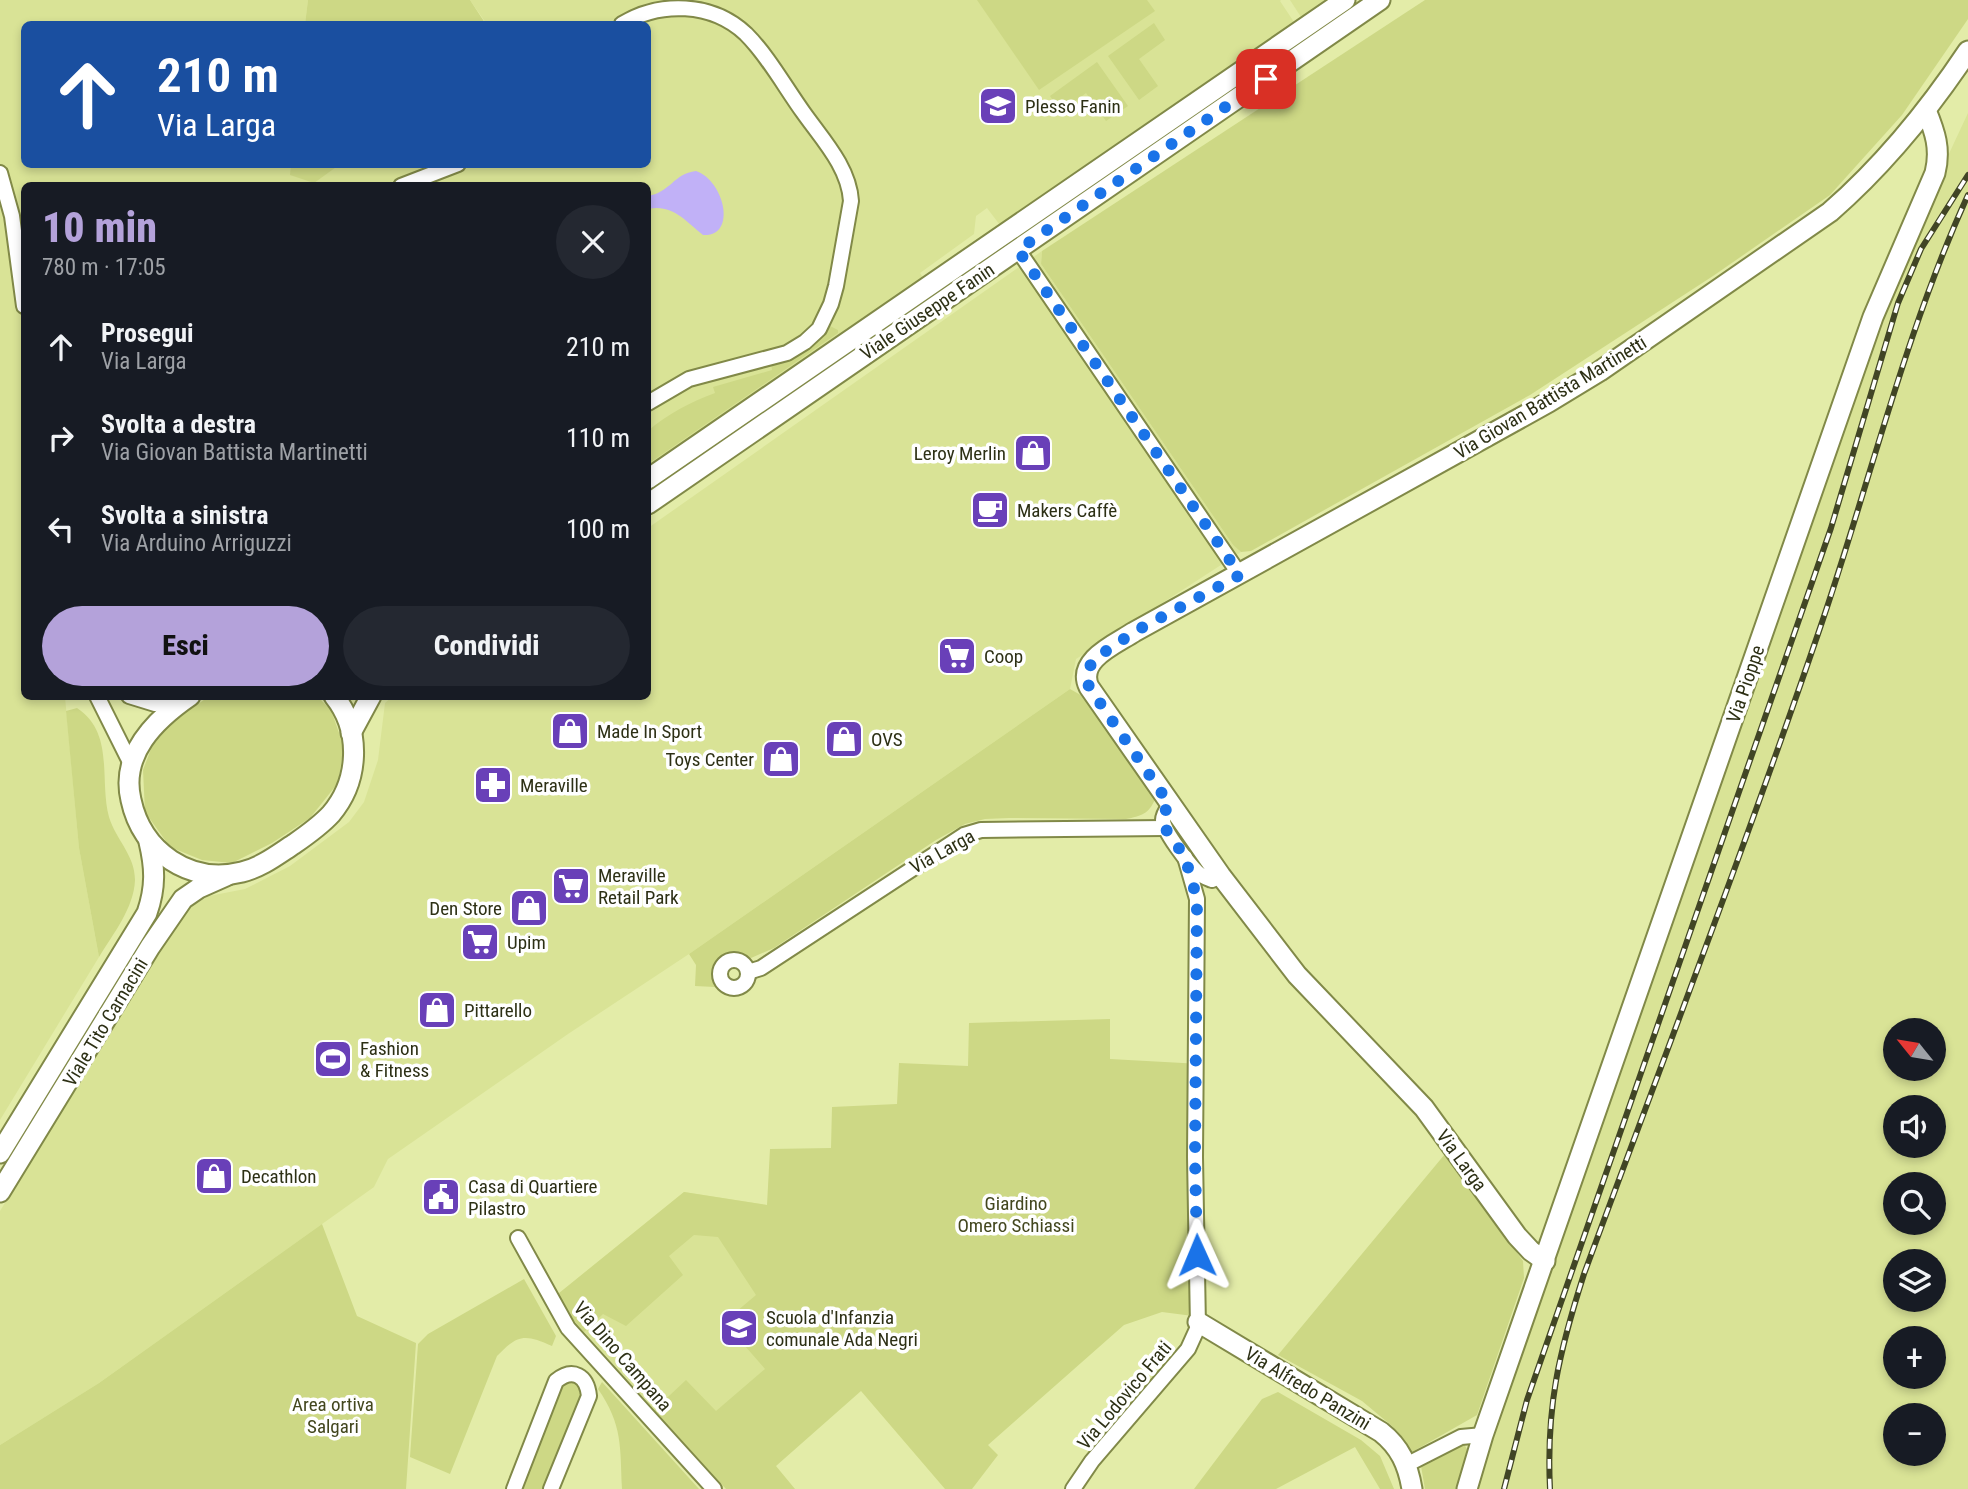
<!DOCTYPE html>
<html lang="it">
<meta charset="utf-8">
<style>
body{margin:0;font-family:"Roboto Condensed",sans-serif;background:#242831;color:#f1f3f6;height:100vh;display:flex;flex-direction:column;font-size:26px;white-space:nowrap}
*{box-sizing:border-box;margin:0}
p{font-size:23px;color:#9ea1a6}
.icon{flex:none;width:38px;height:38px;fill:none;stroke:currentColor;stroke-width:2;stroke-linecap:round;stroke-linejoin:round}
.map{position:relative;flex:1;overflow:hidden}
.panel{position:absolute;left:21px;top:182px;width:630px;height:518px;display:flex;flex-direction:column;background:#171b24;border-radius:10px;box-shadow:0 4px 10px #0003}
.panel>*{flex:none}
.hud{position:absolute;left:21px;top:21px;width:630px;height:147px;border-radius:10px;box-shadow:0 4px 10px #0003;background:#1a4fa0;color:#fff;overflow:hidden}
.needle{width:46px;rotate:300deg}
.controls{position:absolute;left:1883px;top:1018px;display:grid;gap:14px}
.controls a{display:grid;place-items:center;width:63px;height:63px;border-radius:50%;background:#171b24;box-shadow:0 4px 10px #0003;font-size:35px}
.pin{position:absolute;display:grid;place-items:center;width:60px;height:60px;color:#fff;margin:-30px;border-radius:14px;box-shadow:0 4px 10px #0006}
.me{position:absolute;width:77px;margin:-38px;rotate:359deg;stroke-linejoin:round;filter:drop-shadow(0 0 5px #0008)}
.turn{display:flex;align-items:center;gap:24px;height:147px;padding:0 21px;font-size:32px}
.turn .icon{width:91px;height:91px;stroke-width:2.5}
.turn b{display:block;font-size:49px;line-height:60px}
.round{display:grid;place-items:center;flex:none;width:74px;height:74px;border-radius:37px;background:#242831}
.head{display:flex;align-items:center;justify-content:space-between;height:119px;padding:0 21px}
h1{font-size:42px;font-weight:800;line-height:52px;color:#b4a2da}
.primary-button{display:flex;gap:14px;margin-top:auto;padding:14px 21px}
.primary-button a{flex:1;height:80px;border-radius:42px;background:#b4a2da;color:#111;font-size:28px;font-weight:800;line-height:80px;text-align:center}
.primary-button a+a{background:#242831;color:#f1f3f6}
ul{padding:0;list-style:none}
li{display:flex;align-items:center;gap:21px;height:91px;padding:0 21px}
li div{flex:1}
li b{display:block;font-size:26px}
li em{font-style:normal}
.map>svg:first-child{display:block}
</style>
<div class="map">
<svg width="1968" height="1489" viewBox="0 0 1968 1489">
<rect width="100%" height="100%" fill="#e3eca8"/>
<g fill="#d9e396" fill-rule="evenodd">
<polygon points="0,0 308,0 305,24 24,24 24,164 291,165 291,175 339,165 648,164 648,24 492,24 486,23 470,0 1281,0 1280,1 1300,31 1006,233 987,208 976,216 974,234 920,273 932,291 648,478 648,186 24,186 24,696 65,697 79,848 99,957 0,1120"/>
<polygon points="1290,0 1327,0 1301,17"/>
<path d="M1968 113V1489H1477L1492 1435 1629 1047 1890 286 1911 235ZM1895 1031H1934V1069H1895ZM1895 1108H1934V1146H1895ZM1895 1185H1934V1223H1895ZM1895 1262H1934V1300H1895ZM1895 1339H1934V1377H1895ZM1895 1416H1934V1454H1895Z"/>
<polygon points="1042,251 1041,264 1233,545 1241,552 1076,659 1070,689 689,954 568,1034 388,1159 374,1187 99,1383 0,1445 0,1211 185,910 209,896 245,889 290,866 349,822 364,802 378,760 385,703 393,696 648,696 648,528"/>
<polygon points="684,1192 767,1205 903,1324 697,1457 568,1314 558,1294"/>
</g>
<g fill="#cdd885">
<polygon points="308,0 470,0 485,23 492,24 305,24"/>
<polygon points="977,0 1147,0 1155,11 1039,90"/>
<polygon points="1425,0 1968,0 1968,19 1902,115 1830,195 1713,276 1530,395 1251,551 1241,552 1233,545 1041,264 1042,251"/>
<polygon points="1154,23 1165,40 1139,59 1158,86 1139,100 1108,56"/>
<polygon points="1097,62 1128,106 1106,121 1086,93 1061,112 1050,96"/>
<polygon points="291,165 291,164 339,165 314,183 290,175"/>
<path d="M828 325 838 330V333L648 464V431C667 414 691 402 715 393L713 387 772 370 771 363Z"/>
<path d="M1070 689 1086 698 1155 799C1149 814 1141 816 1126 819L1009 818 985 819 965 824 936 840 774 948 751 958 729 952C714 960 708 970 715 987L695 986 696 965 689 954Z"/>
<polygon points="208,697 318,697 331,710 344,747 338,783 310,818 272,843 232,863 202,860 170,847 145,812 143,770 154,741 171,723"/>
<path d="M77 708C115 733 99 780 109 817 116 840 135 855 135 880 134 908 113 934 99 957L79 848 66 711Z"/>
<polygon points="1110,1019 1110,1059 1201,1064 1193,1316 1162,1312 1124,1325 988,1445 998,1455 972,1489 945,1489 861,1391 776,1466 795,1489 726,1489 654,1410 686,1380 716,1411 765,1369 724,1322 756,1295 718,1237 694,1235 669,1256 683,1275 626,1326 603,1314 584,1332 568,1314 558,1294 684,1192 767,1205 770,1149 831,1148 832,1107 897,1104 899,1063 968,1066 969,1023"/>
<polygon points="1445,1154 1523,1261 1524,1278 1477,1415 1412,1452 1392,1426 1362,1401 1278,1355"/>
<polygon points="322,1224 357,1316 416,1343 406,1489 0,1489 0,1445 99,1383"/>
<path d="M524 1279 556 1336 552 1346C525 1334 518 1334 497 1356L450 1474 410 1457 418 1344 428 1334Z"/>
<polygon points="566,1378 578,1381 584,1397 547,1489 518,1489 559,1384"/>
<path d="M602 1382 699 1489H622C620 1447 623 1425 598 1389Z"/>
<polygon points="1278,1392 1361,1440 1380,1456 1394,1489 1380,1489 1355,1447 1276,1489 1194,1489 1262,1399"/>
<polygon points="1460,1443 1464,1444 1467,1449 1459,1489 1425,1489 1421,1466"/>
</g>
<path fill="#c1b1f7" d="M696 171C724 180 738 237 703 235 685 221 673 204 648 209V196C671 192 673 174 696 171Z"/>
<g fill="none" stroke-linecap="round" stroke-linejoin="round">
<defs>
<g id="street">
<path d="M622 24C660 1 712 2 746 34 768 56 785 87 803 112 822 139 849 167 851 201L836 286 831 304 819 329 805 342 787 353 689 379 648 403"/>
<polyline points="0,173 12,216 24,306"/>
<polyline points="401,186 458,164"/>
<polyline points="1018,250 1240,575"/>
<polyline points="97,696 132,766"/>
<polyline points="129,696 155,704 181,702"/>
<path d="M1170 805C1167 809 1163 814 1163 820 1163 831 1189 864 1197 872 1201 876 1207 878 1212 880L1221 876"/>
<circle cx="734" cy="974" r="14"/>
<polyline points="748,972 761,968 964,835 981,830 1165,828"/>
<polyline points="518,1238 568,1328 714,1489"/>
<polyline points="1406,1465 1461,1437 1483,1435"/>
<path d="M514 1489 556 1381C573 1367 587 1376 589 1396L551 1489"/>
<polyline points="1073,1489 1092,1461 1188,1349 1198,1327 1195,1157 1197,899 1185,857"/>
</g>
<g id="secondary">
<polyline points="648,479 1345,0"/>
<polyline points="648,504 1380,0"/>
<path d="M190 696C155 720 120 754 131 800 142 852 190 885 242 872 262 867 277 855 294 844 307 835 320 826 331 814 359 781 362 731 334 696"/>
<polyline points="351,733 371,696"/>
<path d="M0 1153 147 913C156 887 155 867 149 842"/>
<polyline points="0,1192 150,947 183,899 199,888 226,876"/>
<path d="M1545 1261 1531 1251 1517 1236 1424 1108 1297 975 1221 876 1089 687C1076 660 1116 644 1134 632L1549 402 1600 371 1830 212C1884 165 1928 111 1968 51"/>
<path d="M1198 1322 1381 1432C1400 1447 1408 1465 1412 1489"/>
<path d="M1467 1489 1483 1435 1873 317 1935 173C1941 149 1935 132 1926 110"/>
</g>
</defs>
<use href="#street" stroke="#818948" stroke-width="18"/>
<use href="#secondary" stroke="#818948" stroke-width="23"/>
<use href="#street" stroke="#fff" stroke-width="14"/>
<use href="#secondary" stroke="#fff" stroke-width="19"/>
<defs>
<g id="rail">
<polyline points="1504,1489 1527,1400 1831,528 1898,303 1921,249 1968,175"/>
<path d="M1550 1489C1546 1407 1559 1352 1584 1274 1663 1060 1745 847 1819 631 1869 486 1904 335 1968 195"/>
</g>
</defs>
<use href="#rail" stroke="#414525" stroke-width="6"/>
<use href="#rail" stroke="#fff" stroke-width="3.5" stroke-dasharray="10" stroke-linecap="butt"/>
</g>
<g fill="none" stroke-linecap="round" stroke-linejoin="round">
<polyline stroke="#1a73e8" stroke-width="12" stroke-dasharray="0 21.6" points="1197,1255 1195,1157 1197,899 1185,857 1165,828 1163,820 1165,811 1170,805 1089,687 1086,675 1093,660 1134,632 1240,575 1018,250 1266,79"/>
</g>
<defs>
<symbol id="university-square" viewBox="-11 -11 22 22"><rect x="-9" y="-9" width="18" height="18" rx="4" fill="#6940b8" stroke="#fff"/><path d="M0-5L7-2L0 1L-7-2ZM-4 1L0 2.5L4 1V4Q0 6-4 4Z" fill="#fff"/></symbol>
<symbol id="shop-square" viewBox="-11 -11 22 22"><rect x="-9" y="-9" width="18" height="18" rx="4" fill="#6940b8" stroke="#fff"/><path d="M-5-2.5h2.3a2.7 3.5 0 0 1 5.4 0H5L5.5 6h-11ZM-1.5-2.5h3a1.5 2.3 0 0 0-3 0Z" fill="#fff"/></symbol>
<symbol id="cafe-square" viewBox="-11 -11 22 22"><rect x="-9" y="-9" width="18" height="18" rx="4" fill="#6940b8" stroke="#fff"/><path d="M-5.5-4.5H6V0H3Q3 3.5 0 3.5H-2.5Q-5.5 3.5-5.5 0ZM3-3.2v2h1.7v-2ZM-6 4.5H4V6H-6Z" fill="#fff"/></symbol>
<symbol id="supermarket-square" viewBox="-11 -11 22 22"><rect x="-9" y="-9" width="18" height="18" rx="4" fill="#6940b8" stroke="#fff"/><path d="M-6-5.5h2.5l.6 2H6L4.5 2H-2.5L-4.4-4H-6ZM-1.5 3.2a1.3 1.3 0 1 0 .1 0ZM3 3.2a1.3 1.3 0 1 0 .1 0Z" fill="#fff"/></symbol>
<symbol id="pharmacy-square" viewBox="-11 -11 22 22"><rect x="-9" y="-9" width="18" height="18" rx="4" fill="#6940b8" stroke="#fff"/><path d="M-2-6h4v4h4v4h-4v4h-4v-4h-4v-4h4Z" fill="#fff"/></symbol>
<symbol id="stadium-square" viewBox="-11 -11 22 22"><rect x="-9" y="-9" width="18" height="18" rx="4" fill="#6940b8" stroke="#fff"/><path d="M0-5a6.5 5 0 1 0 0 10a6.5 5 0 1 0 0-10ZM-3.5-1.8h7v3.6h-7Z" fill="#fff"/></symbol>
<symbol id="civic-square" viewBox="-11 -11 22 22"><rect x="-9" y="-9" width="18" height="18" rx="4" fill="#6940b8" stroke="#fff"/><path d="M-.6-6.5H3V-4.5H.6V-3L4-1V1h2V6H-6V1h2V-1L-.6-3ZM-1.2 2.5V6h2.4V2.5Z" fill="#fff"/></symbol>
<symbol id="school-square" viewBox="-11 -11 22 22"><rect x="-9" y="-9" width="18" height="18" rx="4" fill="#6940b8" stroke="#fff"/><path d="M0-5L7-2L0 1L-7-2ZM-4 1L0 2.5L4 1V4Q0 6-4 4Z" fill="#fff"/></symbol>
</defs>
<g fill-rule="evenodd">
<use href="#university-square" x="976" y="84" width="44" height="44"/>
<use href="#shop-square" x="1011" y="431" width="44" height="44"/>
<use href="#cafe-square" x="968" y="488" width="44" height="44"/>
<use href="#supermarket-square" x="935" y="634" width="44" height="44"/>
<use href="#shop-square" x="548" y="709" width="44" height="44"/>
<use href="#shop-square" x="822" y="717" width="44" height="44"/>
<use href="#shop-square" x="759" y="737" width="44" height="44"/>
<use href="#pharmacy-square" x="471" y="763" width="44" height="44"/>
<use href="#supermarket-square" x="549" y="864" width="44" height="44"/>
<use href="#shop-square" x="507" y="886" width="44" height="44"/>
<use href="#supermarket-square" x="458" y="920" width="44" height="44"/>
<use href="#shop-square" x="415" y="988" width="44" height="44"/>
<use href="#stadium-square" x="311" y="1037" width="44" height="44"/>
<use href="#shop-square" x="192" y="1154" width="44" height="44"/>
<use href="#civic-square" x="419" y="1175" width="44" height="44"/>
<use href="#school-square" x="717" y="1306" width="44" height="44"/>
</g>
<g text-anchor="middle" stroke-width="7" stroke-linejoin="round" paint-order="stroke">
<g font-size="19" fill="#2d3015" stroke="#fff" text-anchor="start">
<text x="1025" y="113">Plesso Fanin</text>
<text x="1006" y="460" text-anchor="end">Leroy Merlin</text>
<text x="1017" y="517">Makers Caffè</text>
<text x="984" y="663">Coop</text>
<text x="597" y="738">Made In Sport</text>
<text x="871" y="746">OVS</text>
<text x="754" y="766" text-anchor="end">Toys Center</text>
<text x="520" y="792">Meraville</text>
<text x="598" y="882">Meraville<tspan x="598" dy="22">Retail Park</tspan></text>
<text x="502" y="915" text-anchor="end">Den Store</text>
<text x="507" y="949">Upim</text>
<text x="464" y="1017">Pittarello</text>
<text x="360" y="1055">Fashion<tspan x="360" dy="22">&amp; Fitness</tspan></text>
<text x="241" y="1183">Decathlon</text>
<text x="468" y="1193">Casa di Quartiere<tspan x="468" dy="22">Pilastro</tspan></text>
<text x="766" y="1324">Scuola d'Infanzia<tspan x="766" dy="22">comunale Ada Negri</tspan></text>
</g>
<g font-size="19" fill="#2d3015" stroke="#fff">
<text transform="translate(927 311) rotate(-34)" y="7">Viale Giuseppe Fanin</text>
<text transform="translate(1550 397) rotate(-31)" y="7">Via Giovan Battista Martinetti</text>
<text transform="translate(1745 684) rotate(-71)" y="7">Via Pioppe</text>
<text transform="translate(942 851) rotate(-29)" y="7">Via Larga</text>
<text transform="translate(105 1022) rotate(-59)" y="7">Viale Tito Carnacini</text>
<text transform="translate(1462 1160) rotate(54)" y="7">Via Larga</text>
<text transform="translate(623 1356) rotate(49)" y="7">Via Dino Campana</text>
<text transform="translate(1308 1388) rotate(31)" y="7">Via Alfredo Panzini</text>
<text transform="translate(1124 1395) rotate(-50)" y="7">Via Lodovico Frati</text>
</g>
<g font-size="19" fill="#43471e" stroke="#fff">
<text x="1016" y="1210">Giardino<tspan x="1016" dy="22">Omero Schiassi</tspan></text>
<text x="333" y="1411">Area ortiva<tspan x="333" dy="22">Salgari</tspan></text>
</g>
</g>
</svg>
<div class="controls">
<a><svg class="needle" viewBox="-14 -14 28 28"><path d="M0-13l5 13h-10z" fill="#e53935"/><path d="M0 13l5-13h-10z" fill="#9ea1a6"/></svg></a>
<a><svg class="icon" aria-label="sound" viewBox="0 0 24 24"><path d="M4 9h4l5-4v14l-5-4H4zM17 9q2 3 0 6"/></svg></a>
<a><svg class="icon" aria-label="search" viewBox="0 0 24 24"><circle cx="10" cy="10" r="6"/><path d="M15 15l6 6"/></svg></a>
<a><svg class="icon" aria-label="layers" viewBox="0 0 24 24"><path d="M12 4l9 5-9 5-9-5zM3 14l9 5 9-5"/></svg></a>
<a>+</a>
<a>−</a>
</div>
<div class="pin" style="left:1266px;top:79px;background:#d93025"><svg class="icon" aria-label="arrive" viewBox="0 0 24 24"><path d="M6 21V4h12l-3 4 3 4H6"/></svg></div>
<svg class="me" style="left:1197px;top:1255px" viewBox="-20 -20 40 40"><path d="M0-17L14 15 0 8-14 15z" fill="#1a73e8" stroke="#fff" stroke-width="4"/></svg>
<div class="hud">
<div class="turn"><svg class="icon" aria-label="ahead" viewBox="0 0 24 24"><path d="M12 20V5M6 11l6-6 6 6"/></svg><div><b>210 m</b>Via Larga</div></div>
</div>
<section class="panel">
<div class="head"><div><h1>10 min</h1><p>780 m · 17:05</p></div><a class="round"><svg class="icon" aria-label="close" viewBox="0 0 24 24"><path d="M6 6l12 12M18 6L6 18"/></svg></a></div>
<ul>
<li><svg class="icon" aria-label="ahead" viewBox="0 0 24 24"><path d="M12 20V5M6 11l6-6 6 6"/></svg><div><b>Prosegui</b><p>Via Larga</p></div><em>210 m</em></li>
<li><svg class="icon" aria-label="right" viewBox="0 0 24 24"><path d="M7 20v-9h11M14 6l5 5-5 5"/></svg><div><b>Svolta a destra</b><p>Via Giovan Battista Martinetti</p></div><em>110 m</em></li>
<li><svg class="icon" aria-label="left" viewBox="0 0 24 24"><path d="M17 20v-9H6M10 6l-5 5 5 5"/></svg><div><b>Svolta a sinistra</b><p>Via Arduino Arriguzzi</p></div><em>100 m</em></li>
</ul>
<div class="primary-button"><a>Esci</a><a>Condividi</a></div>
</section>
</div>
